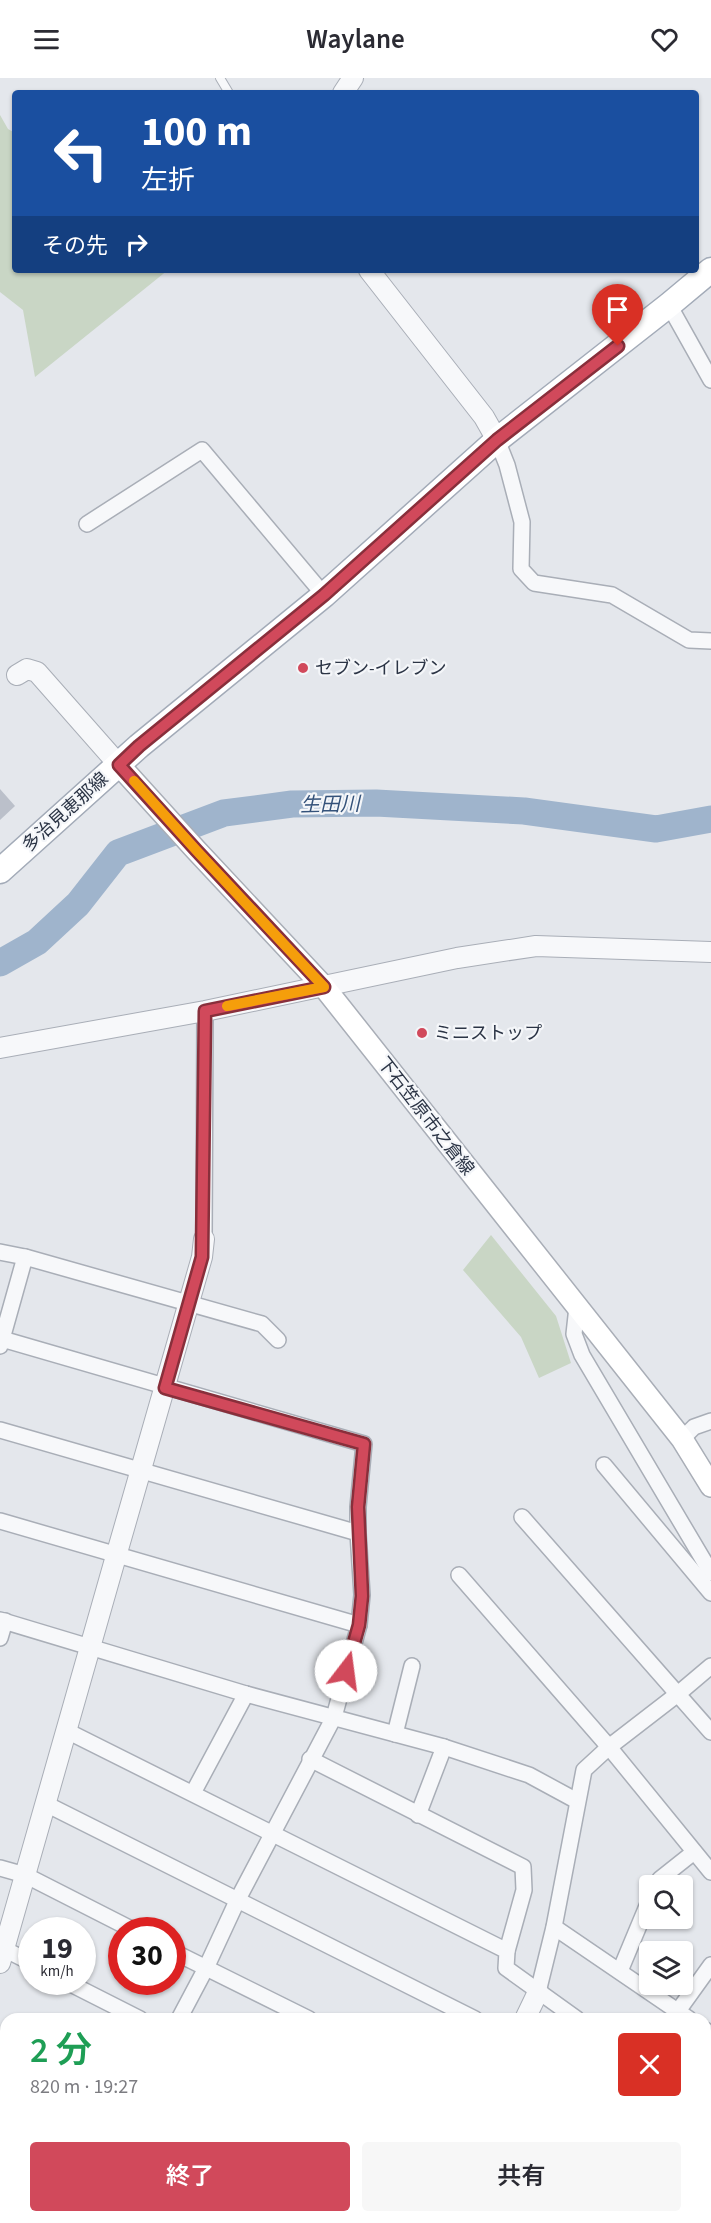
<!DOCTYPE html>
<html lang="ja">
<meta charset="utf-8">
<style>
body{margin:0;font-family:"Source Sans 3","Noto Sans JP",sans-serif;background:#f7f7f7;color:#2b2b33;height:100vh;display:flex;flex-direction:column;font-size:22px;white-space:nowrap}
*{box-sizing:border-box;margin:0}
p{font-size:20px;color:#7c7c81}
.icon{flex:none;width:33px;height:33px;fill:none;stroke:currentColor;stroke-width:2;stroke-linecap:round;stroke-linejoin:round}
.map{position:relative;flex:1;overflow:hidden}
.side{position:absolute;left:0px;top:1935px;width:711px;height:210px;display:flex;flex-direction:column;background:#fff;border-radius:18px 18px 0 0;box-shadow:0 2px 4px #0004}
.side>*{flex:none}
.hud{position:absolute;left:12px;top:12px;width:687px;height:183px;border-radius:6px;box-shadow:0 2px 4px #0004;background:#1a4fa0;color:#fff;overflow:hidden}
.buttons{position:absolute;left:639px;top:1797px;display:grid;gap:12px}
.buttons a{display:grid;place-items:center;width:54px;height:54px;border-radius:6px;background:#fff;box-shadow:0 2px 4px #0004;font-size:30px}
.speed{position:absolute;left:18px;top:1839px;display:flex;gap:12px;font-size:30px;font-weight:700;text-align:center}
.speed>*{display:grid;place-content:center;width:78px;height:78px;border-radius:50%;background:#fff;box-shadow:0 2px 4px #0004;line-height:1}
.speed small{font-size:15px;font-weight:400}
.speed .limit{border:9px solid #d22;background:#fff;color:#111}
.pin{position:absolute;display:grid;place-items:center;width:51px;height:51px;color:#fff;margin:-62px -26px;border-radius:50% 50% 50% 0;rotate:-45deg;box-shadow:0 0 6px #0007}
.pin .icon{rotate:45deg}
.me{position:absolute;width:66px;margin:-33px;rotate:15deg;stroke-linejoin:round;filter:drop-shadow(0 0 4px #0008)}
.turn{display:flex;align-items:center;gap:21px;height:126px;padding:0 30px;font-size:27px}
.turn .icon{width:78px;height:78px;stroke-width:2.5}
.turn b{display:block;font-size:42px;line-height:51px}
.then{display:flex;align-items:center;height:57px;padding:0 30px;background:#0003;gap:12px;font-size:22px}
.round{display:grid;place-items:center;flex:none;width:63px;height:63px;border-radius:6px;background:#f7f7f7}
.head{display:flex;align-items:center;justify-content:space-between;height:102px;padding:0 30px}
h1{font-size:36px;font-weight:600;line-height:45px;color:#1e9e55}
.button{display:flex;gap:12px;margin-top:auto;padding:12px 30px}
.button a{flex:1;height:69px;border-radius:6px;background:#d1495b;color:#fff;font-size:24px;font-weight:600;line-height:69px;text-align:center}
.button a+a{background:#f7f7f7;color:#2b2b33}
header{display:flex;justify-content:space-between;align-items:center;height:78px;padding:0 30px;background:#fff;font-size:27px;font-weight:600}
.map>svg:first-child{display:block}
</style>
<header><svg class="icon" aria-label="menu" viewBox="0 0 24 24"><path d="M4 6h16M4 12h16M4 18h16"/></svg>Waylane<svg class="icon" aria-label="heart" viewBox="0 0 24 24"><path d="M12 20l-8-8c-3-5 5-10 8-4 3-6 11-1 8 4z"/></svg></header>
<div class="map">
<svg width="711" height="2145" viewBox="0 0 711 2145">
<rect width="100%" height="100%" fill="#e4e7ec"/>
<g fill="#c9d6c5">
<polygon points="0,37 8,51 15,55 15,192 168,192 35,299 23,232 0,214"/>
<polygon points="491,1157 556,1238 571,1285 539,1300 521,1259 463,1192"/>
</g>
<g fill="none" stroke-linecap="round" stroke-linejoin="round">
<polyline stroke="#9fb4cc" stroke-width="27" points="0,885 37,864 78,826 118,775 224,735 292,726 376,725 524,733 656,751 711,741"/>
</g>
<polygon fill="#bbc0ca" points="0,711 15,728 0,742"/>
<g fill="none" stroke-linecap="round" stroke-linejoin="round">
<defs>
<polyline id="service" points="220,0 229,15"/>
<g id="minor">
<polyline points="669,227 711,302"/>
<polyline points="497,362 507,387 522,444 521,491 534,505 612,517 689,562 711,563"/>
<polyline points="87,446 202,372 324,517"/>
<polyline points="204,1161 205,933"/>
<polyline points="0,1174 25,1179"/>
<polyline points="577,1229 574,1256 582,1277 711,1495"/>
<polyline points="0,1261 2,1261 25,1179 262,1246 278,1262"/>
<polyline points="0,1268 2,1261 364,1366 358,1429 358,1455"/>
<polyline points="0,1352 358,1455 362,1517 359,1547 334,1639 238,1821 206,1890 179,1941"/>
<polyline points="682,1361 694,1349 711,1343"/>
<polyline points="604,1387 711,1515"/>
<polyline points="522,1439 711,1654"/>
<polyline points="0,1443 359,1547"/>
<polyline points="459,1497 609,1669 711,1794"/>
<polyline points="0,1542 246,1616 444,1669 529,1697 577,1723"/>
<polyline points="0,1560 5,1543"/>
<polyline points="67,1653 507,1873 506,1890 577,1941"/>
<polyline points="395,1656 412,1588"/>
<polyline points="310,1681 523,1789 524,1812 507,1873"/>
<polyline points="193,1715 246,1616"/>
<polyline points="46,1726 475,1941"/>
<polyline points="418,1737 444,1669"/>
<polyline points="0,1790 25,1797 133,1852"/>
<polyline points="656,1808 660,1801 694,1774"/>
<polyline points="554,1849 689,1941"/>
<polyline points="4,1871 32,1885"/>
<polyline points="172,1873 309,1941"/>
<polyline points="620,1893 650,1821"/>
<polyline points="67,1904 140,1941"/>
<polyline points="538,1914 554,1849 584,1692 609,1669 679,1615 711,1588"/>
<polyline points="678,1933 711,1887"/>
<polyline points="705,1952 711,1956"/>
<polyline points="0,1976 6,1979"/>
<polyline points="705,2017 711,2003"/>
<polyline points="0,2080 6,2083"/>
<polyline points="705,2085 711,2088"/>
<polyline points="118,2139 130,2145"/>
<polyline points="324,2139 336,2145"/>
<polyline points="529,2139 541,2145"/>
<polyline points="172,2145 176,2139"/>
<polyline points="424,2145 427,2139"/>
<polyline points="579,2145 582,2139"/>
<polyline points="673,2145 675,2139"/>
</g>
<g id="tertiary">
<polyline points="343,15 353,0"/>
<polyline points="369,192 484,339 497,362"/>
<polyline points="17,597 27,591 37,594 119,687"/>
<polyline points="0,970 205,933 457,880 536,868 711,874"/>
<path d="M0 1885C67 1650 134 1414 202 1179L204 1161"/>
<polyline points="525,1941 538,1914"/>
</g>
<polyline id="secondary" points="119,687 196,772 324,909 682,1361 711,1408"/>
<polyline id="primary" points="0,793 139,668 324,517 497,362 669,227 711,192"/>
</defs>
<use href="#service" stroke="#a9aeb7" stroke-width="10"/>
<use href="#minor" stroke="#a9aeb7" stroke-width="18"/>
<use href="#tertiary" stroke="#a9aeb7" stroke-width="22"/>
<use href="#secondary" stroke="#a9aeb7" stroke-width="24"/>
<use href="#primary" stroke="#a3abb8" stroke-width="27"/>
<use href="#service" stroke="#f7f8fa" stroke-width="8"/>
<use href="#minor" stroke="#f7f8fa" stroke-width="15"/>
<use href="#tertiary" stroke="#f7f8fa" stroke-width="20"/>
<use href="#secondary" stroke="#fff" stroke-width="21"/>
<use href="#primary" stroke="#fff" stroke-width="24"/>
</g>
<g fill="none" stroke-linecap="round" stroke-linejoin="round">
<defs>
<polyline id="route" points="346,1593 359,1547 362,1518 358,1429 364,1366 165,1310 202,1179 205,933 324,909 196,772 119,687 139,668 324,517 497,362 618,268"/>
</defs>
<use href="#route" stroke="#882f3b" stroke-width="15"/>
<use href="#route" stroke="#d1495b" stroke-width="10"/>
<polyline stroke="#f59e0b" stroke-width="10" points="134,703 196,772 324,909 227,928"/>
</g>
<g fill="#d1495b" stroke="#f4f6f9" stroke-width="2">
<circle cx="303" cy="590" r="6"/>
<circle cx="422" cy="955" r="6"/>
</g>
<g text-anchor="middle" stroke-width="4.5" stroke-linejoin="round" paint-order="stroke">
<g font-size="18" fill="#2b3445" stroke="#f4f6f9" text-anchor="start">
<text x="315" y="596">セブン-イレブン</text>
<text x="434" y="961">ミニストップ</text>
</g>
<g font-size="18" fill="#2b3445" stroke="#f4f6f9">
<text transform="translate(65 734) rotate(-42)" y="6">多治見恵那線</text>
<text transform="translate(426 1038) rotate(52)" y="6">下石笠原市之倉線</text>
</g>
<g font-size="20" font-style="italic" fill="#34527a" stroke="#f4f6f9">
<text transform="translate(330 726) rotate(-1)" y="7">生田川</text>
</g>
</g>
</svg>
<div class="buttons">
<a><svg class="icon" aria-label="search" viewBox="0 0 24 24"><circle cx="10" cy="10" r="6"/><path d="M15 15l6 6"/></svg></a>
<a><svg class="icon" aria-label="layers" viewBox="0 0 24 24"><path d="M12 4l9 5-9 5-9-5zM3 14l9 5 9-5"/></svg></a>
</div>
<div class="speed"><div>19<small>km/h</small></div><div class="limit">30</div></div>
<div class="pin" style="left:618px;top:268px;background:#d93025"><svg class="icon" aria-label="arrive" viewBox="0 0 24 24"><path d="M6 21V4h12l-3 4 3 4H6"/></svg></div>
<svg class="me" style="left:346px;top:1593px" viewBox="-20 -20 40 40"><circle r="19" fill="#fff"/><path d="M0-13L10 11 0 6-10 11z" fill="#d1495b"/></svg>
<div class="hud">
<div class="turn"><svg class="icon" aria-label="left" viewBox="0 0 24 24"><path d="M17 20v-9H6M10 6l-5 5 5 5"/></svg><div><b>100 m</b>左折</div></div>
<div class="then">その先<svg class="icon" aria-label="right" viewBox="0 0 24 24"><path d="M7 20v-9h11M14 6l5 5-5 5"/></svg></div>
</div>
<section class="side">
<div class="head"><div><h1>2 分</h1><p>820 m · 19:27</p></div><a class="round" style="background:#d93025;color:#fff"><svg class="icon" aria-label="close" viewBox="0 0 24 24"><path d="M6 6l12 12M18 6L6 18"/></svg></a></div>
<div class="button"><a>終了</a><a>共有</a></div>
</section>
</div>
